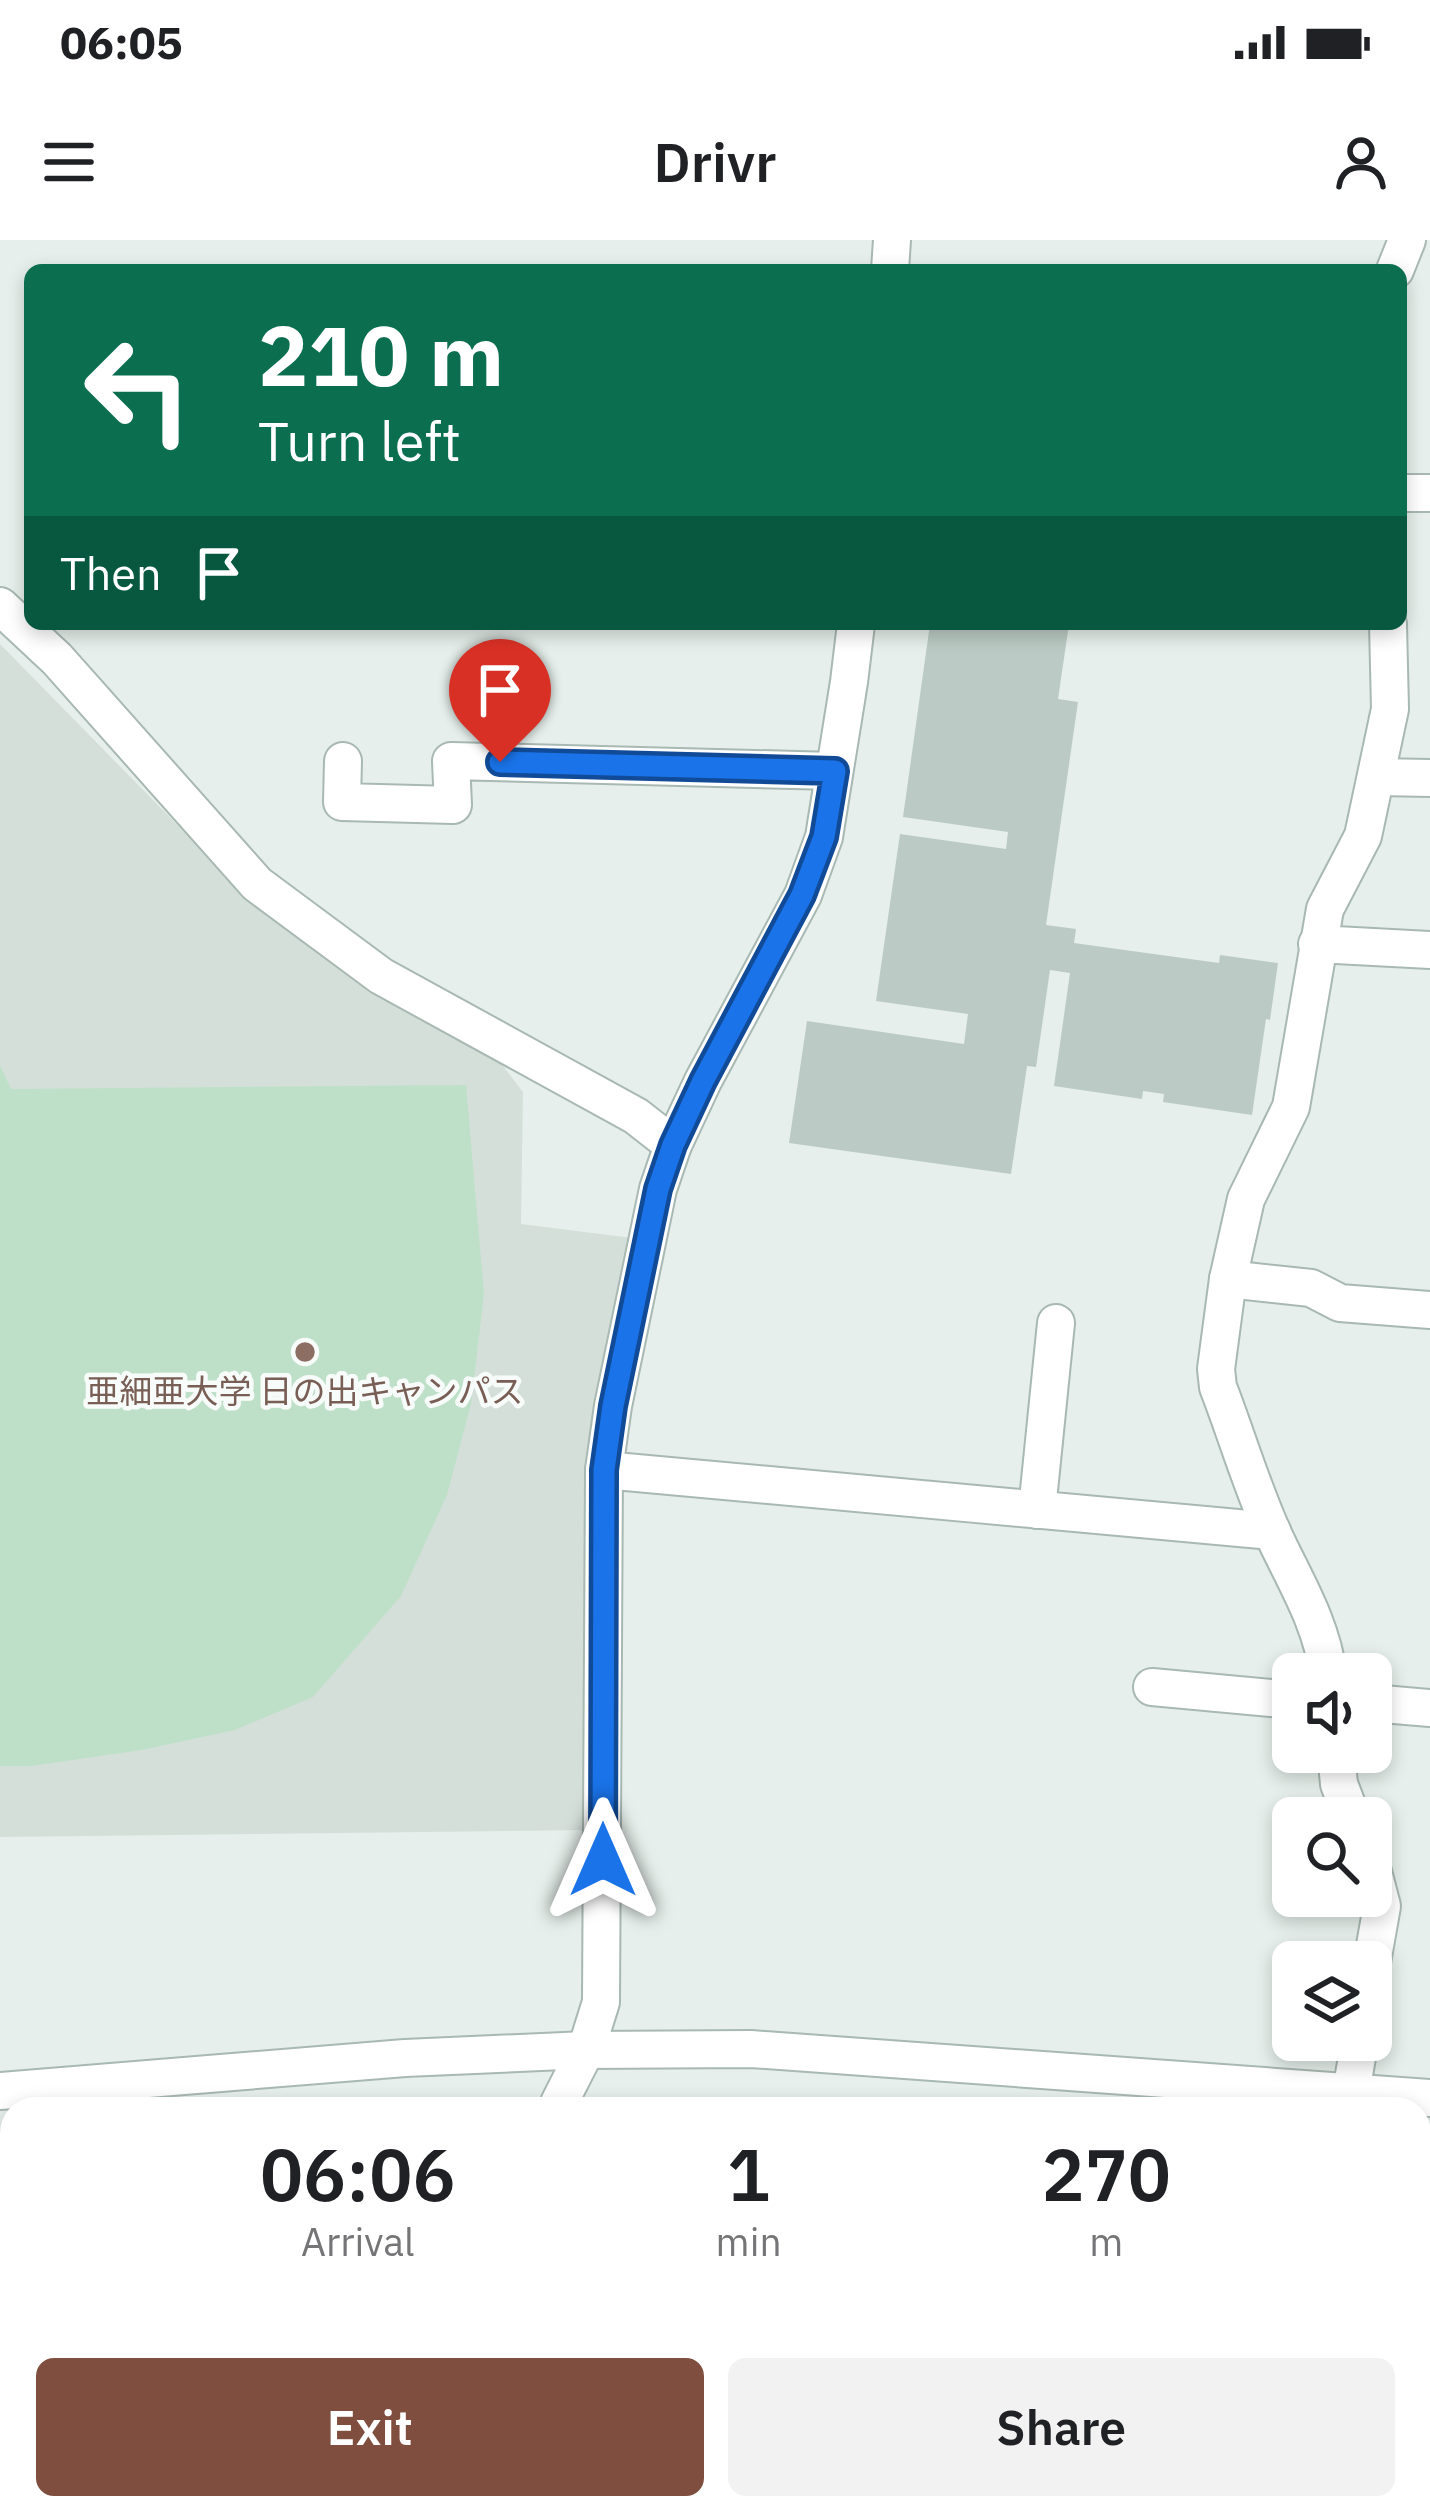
<!DOCTYPE html>
<meta charset="utf-8">
<style>
body{margin:0;font-family:"IBM Plex Sans","Noto Sans JP",sans-serif;background:#f2f2f2;color:#202124;height:100vh;display:flex;flex-direction:column;font-size:45px;white-space:nowrap}
*{box-sizing:border-box;margin:0}
p{font-size:39px;color:#757577}
.icon{flex:none;width:66px;height:66px;fill:none;stroke:currentColor;stroke-width:2;stroke-linecap:round;stroke-linejoin:round}
.map{position:relative;flex:1;overflow:hidden}
.side{position:absolute;left:0px;top:1857px;width:1431px;height:423px;display:flex;flex-direction:column;background:#fff;border-radius:36px 36px 0 0;box-shadow:0 6px 18px #0003}
.side>*{flex:none}
.hud{position:absolute;left:24px;top:24px;width:1383px;height:366px;border-radius:18px;box-shadow:0 6px 18px #0003;background:#0b6e4f;color:#fff;overflow:hidden}
.fabs{position:absolute;left:1272px;top:1413px;display:grid;gap:24px}
.fabs a{display:grid;place-items:center;width:120px;height:120px;border-radius:18px;background:#fff;box-shadow:0 6px 18px #0003;font-size:60px}
.pin{position:absolute;display:grid;place-items:center;width:102px;height:102px;color:#fff;margin:-123px -51px;border-radius:50% 50% 50% 0;rotate:-45deg;box-shadow:0 0 12px #0007}
.pin .icon{rotate:45deg}
.me{position:absolute;width:132px;margin:-66px;rotate:0deg;stroke-linejoin:round;filter:drop-shadow(0 0 9px #0008)}
.turn{display:flex;align-items:center;gap:42px;height:252px;padding:0 36px;font-size:54px}
.turn .icon{width:156px;height:156px;stroke-width:2.5}
.turn b{display:block;font-size:84px;line-height:102px}
.then{display:flex;align-items:center;height:114px;padding:0 36px;background:#0003;gap:24px;font-size:45px}
.eta{display:flex;justify-content:space-evenly;align-items:center;height:204px;text-align:center}
.eta b{font-size:72px;font-weight:600;line-height:84px}
.cta{display:flex;gap:24px;margin-top:auto;padding:24px 36px}
.cta a{flex:1;height:138px;border-radius:18px;background:#7f4e3f;color:#fff;font-size:48px;font-weight:600;line-height:138px;text-align:center}
.cta a+a{background:#f2f2f2;color:#202124}
.status{display:flex;justify-content:space-between;align-items:center;height:84px;padding:0 60px;background:#fff;direction:ltr}
.status svg{height:33px;fill:currentColor}
header{display:flex;justify-content:space-between;align-items:center;height:156px;padding:0 36px;background:#fff;font-size:54px;font-weight:600}
.map>svg:first-child{display:block}
</style>
<div class="status"><b>06:05</b><svg viewBox="0 0 49 12"><path d="M0 12V9h3v3zM5 12V6h3v6zM10 12V3h3v9zM15 12V0h3v12zM26 1h20v11H26zM47 4h2v5h-2z"/></svg></div>
<header><svg class="icon" aria-label="menu" viewBox="0 0 24 24"><path d="M4 6h16M4 12h16M4 18h16"/></svg>Drivr<svg class="icon" aria-label="person" viewBox="0 0 24 24"><circle cx="12" cy="8" r="4"/><path d="M4 21q1-7 8-7t8 7"/></svg></header>
<div class="map">
<svg width="1430" height="2279" viewBox="0 0 1430 2279">
<rect width="100%" height="100%" fill="#e6efeb"/>
<polygon fill="#d4dfda" points="0,404 250,659 496,817 523,852 521,984 632,998 584,1590 0,1597"/>
<polygon fill="#bfe0c8" points="0,825 11,849 466,845 484,1054 471,1164 447,1255 401,1356 313,1457 235,1490 142,1510 31,1526 0,1526"/>
<polygon fill="#bbcac4" points="930,384 1069,384 1058,459 1078,462 1046,685 1076,689 1074,703 1219,723 1220,715 1278,723 1270,780 1266,779 1252,875 1163,862 1164,854 1143,851 1142,859 1054,846 1070,733 1050,730 1036,827 1027,826 1011,934 789,903 807,781 964,804 968,774 876,761 900,594 1006,609 1008,592 903,577"/>
<g fill="none" stroke-linecap="round" stroke-linejoin="round">
<defs>
<g id="minor">
<polyline points="890,30 892,0"/>
<polyline points="1395,30 1407,0"/>
<polyline points="1401,253 1430,253"/>
<polyline points="0,366 57,419 257,644 381,736 636,876 673,905"/>
<polyline points="343,521 342,562 453,565 451,521 834,531"/>
<polyline points="1376,537 1430,538"/>
<polyline points="1317,704 1430,710"/>
<polyline points="1228,1039 1311,1048 1340,1063 1430,1070"/>
<polyline points="604,1230 1272,1291"/>
<polyline points="1037,1270 1056,1083"/>
<path d="M1328 1434C1322 1384 1295 1341 1274 1296 1252 1248 1237 1196 1218 1147L1216 1129 1228 1039 1246 959 1291 867 1325 669 1363 596 1390 469 1388 384"/>
<polyline points="1152,1447 1293,1460"/>
<polyline points="1371,1463 1430,1468"/>
<polyline points="1336,1512 1339,1544 1352,1578"/>
<polyline points="1371,1624 1382,1666 1371,1728"/>
<polyline points="0,1851 405,1818 586,1810 751,1809 1430,1858"/>
<polyline points="1351,1852 1360,1800"/>
<polyline points="559,1869 559,1863 586,1810 601,1762 604,1230 613,1166 658,949 673,905 703,841 803,655 824,597 849,442 856,384"/>
<polyline points="0,2133 12,2132"/>
<polyline points="93,2268 94,2279"/>
<polyline points="262,2268 263,2279"/>
<polyline points="433,2268 433,2279"/>
<polyline points="584,2268 587,2279"/>
</g>
</defs>
<use href="#minor" stroke="#a8b8b2" stroke-width="40"/>
<use href="#minor" stroke="#fff" stroke-width="36"/>
</g>
<g fill="none" stroke-linecap="round" stroke-linejoin="round">
<defs>
<polyline id="route" points="500,522 835,531 824,597 802,655 703,841 673,905 658,949 613,1166 604,1230 603,1620"/>
</defs>
<use href="#route" stroke="#114b97" stroke-width="30"/>
<use href="#route" stroke="#1a73e8" stroke-width="21"/>
</g>
<circle fill="#8d6e63" stroke="#f7fbf9" stroke-width="4.5" cx="305" cy="1112" r="12"/>
<g text-anchor="middle" stroke-width="9" stroke-linejoin="round" paint-order="stroke">
<g font-size="33" fill="#785e54" stroke="#f7fbf9">
<text x="305" y="1163">亜細亜大学 日の出キャンパス</text>
</g>
</g>
</svg>
<div class="fabs">
<a><svg class="icon" aria-label="sound" viewBox="0 0 24 24"><path d="M4 9h4l5-4v14l-5-4H4zM17 9q2 3 0 6"/></svg></a>
<a><svg class="icon" aria-label="search" viewBox="0 0 24 24"><circle cx="10" cy="10" r="6"/><path d="M15 15l6 6"/></svg></a>
<a><svg class="icon" aria-label="layers" viewBox="0 0 24 24"><path d="M12 4l9 5-9 5-9-5zM3 14l9 5 9-5"/></svg></a>
</div>
<div class="pin" style="left:500px;top:522px;background:#d93025"><svg class="icon" aria-label="arrive" viewBox="0 0 24 24"><path d="M6 21V4h12l-3 4 3 4H6"/></svg></div>
<svg class="me" style="left:603px;top:1620px" viewBox="-20 -20 40 40"><path d="M0-17L14 15 0 8-14 15z" fill="#1a73e8" stroke="#fff" stroke-width="4"/></svg>
<div class="hud">
<div class="turn"><svg class="icon" aria-label="left" viewBox="0 0 24 24"><path d="M17 20v-9H6M10 6l-5 5 5 5"/></svg><div><b>210 m</b>Turn left</div></div>
<div class="then">Then<svg class="icon" aria-label="arrive" viewBox="0 0 24 24"><path d="M6 21V4h12l-3 4 3 4H6"/></svg></div>
</div>
<section class="side">
<div class="eta">
<div><b>06:06</b><p>Arrival</p></div>
<div><b>1</b><p>min</p></div>
<div><b>270</b><p>m</p></div>
</div>
<div class="cta"><a>Exit</a><a>Share</a></div>
</section>
</div>
